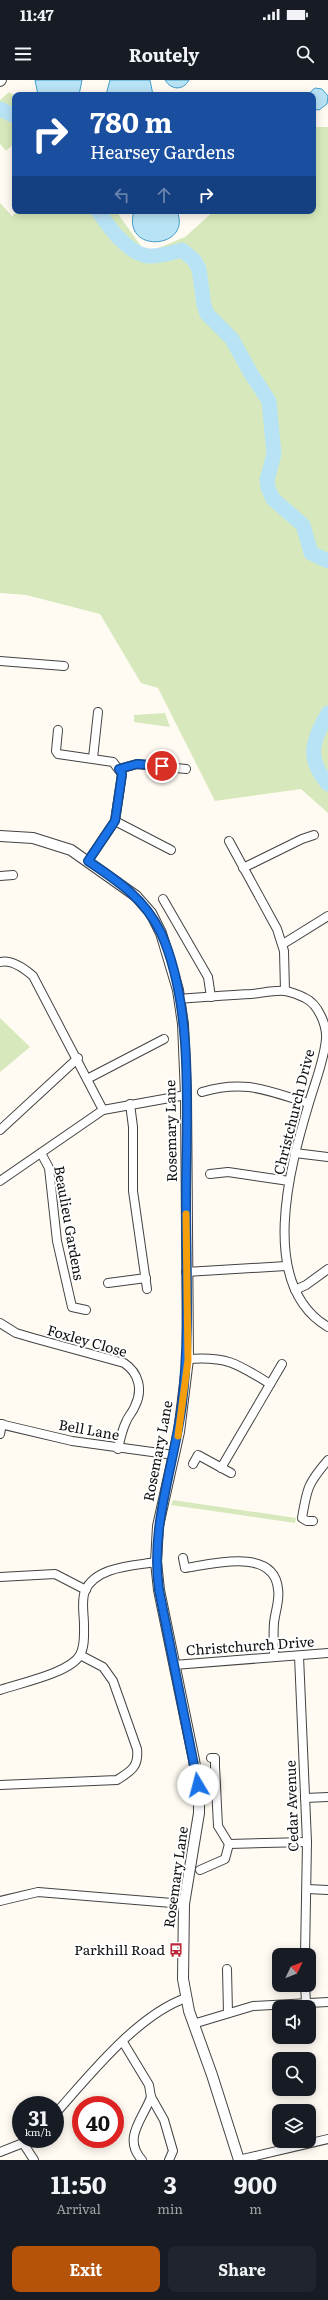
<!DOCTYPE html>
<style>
body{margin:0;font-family:Literata,serif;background:#20242c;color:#f1f3f6;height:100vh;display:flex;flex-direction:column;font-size:15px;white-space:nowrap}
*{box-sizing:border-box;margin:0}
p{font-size:13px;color:#9ea1a6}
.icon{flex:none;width:22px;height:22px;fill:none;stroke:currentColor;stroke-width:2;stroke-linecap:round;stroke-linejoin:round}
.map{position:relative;height:2080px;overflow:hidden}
.sheet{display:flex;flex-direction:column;background:#171b24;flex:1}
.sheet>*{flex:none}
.banner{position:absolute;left:12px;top:12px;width:304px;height:122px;border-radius:8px;box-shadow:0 2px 10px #0003;background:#1a4fa0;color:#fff;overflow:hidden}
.needle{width:26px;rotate:47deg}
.buttons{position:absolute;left:272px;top:1868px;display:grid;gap:8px}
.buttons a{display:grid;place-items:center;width:44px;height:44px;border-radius:8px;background:#171b24;box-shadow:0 2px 10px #0003;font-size:20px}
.speed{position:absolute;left:12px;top:2016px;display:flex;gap:8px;font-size:20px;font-weight:700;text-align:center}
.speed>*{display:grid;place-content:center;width:52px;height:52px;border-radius:50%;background:#171b24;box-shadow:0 2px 10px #0003;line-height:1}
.speed small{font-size:10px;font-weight:400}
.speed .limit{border:6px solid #d22;background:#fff;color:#111}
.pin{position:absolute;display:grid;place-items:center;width:34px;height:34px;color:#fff;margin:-17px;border:2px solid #fff;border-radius:50%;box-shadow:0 1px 4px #0007}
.me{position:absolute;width:44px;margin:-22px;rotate:352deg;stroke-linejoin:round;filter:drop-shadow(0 0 3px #0008)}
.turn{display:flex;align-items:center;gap:14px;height:84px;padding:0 12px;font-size:18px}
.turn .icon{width:52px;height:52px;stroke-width:2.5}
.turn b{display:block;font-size:28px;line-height:34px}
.lanes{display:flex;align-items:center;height:38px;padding:0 12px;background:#0003;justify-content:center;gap:20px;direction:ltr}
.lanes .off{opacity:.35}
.eta{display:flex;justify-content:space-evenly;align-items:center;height:68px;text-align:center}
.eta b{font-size:24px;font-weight:700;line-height:28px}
.cta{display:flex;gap:8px;margin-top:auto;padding:8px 12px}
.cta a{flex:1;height:46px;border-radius:8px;background:#b45309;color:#fff;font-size:16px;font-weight:700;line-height:46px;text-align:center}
.cta a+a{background:#20242c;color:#f1f3f6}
.status{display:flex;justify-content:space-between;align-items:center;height:28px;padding:0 20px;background:#171b24;direction:ltr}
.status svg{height:11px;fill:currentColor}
header{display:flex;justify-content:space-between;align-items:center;height:52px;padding:0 12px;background:#171b24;font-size:18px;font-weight:700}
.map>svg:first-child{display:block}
</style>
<div class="status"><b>11:47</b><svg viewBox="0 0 49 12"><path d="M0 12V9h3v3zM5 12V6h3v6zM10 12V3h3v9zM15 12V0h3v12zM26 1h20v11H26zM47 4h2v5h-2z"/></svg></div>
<header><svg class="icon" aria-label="menu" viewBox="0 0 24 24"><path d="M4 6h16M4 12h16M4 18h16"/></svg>Routely<svg class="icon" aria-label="search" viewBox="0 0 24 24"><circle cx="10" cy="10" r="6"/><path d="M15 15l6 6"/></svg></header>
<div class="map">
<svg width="328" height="2080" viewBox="0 0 328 2080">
<rect width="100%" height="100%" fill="#fffbf2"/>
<g fill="#d7e9bc">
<polygon points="9,12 15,16 15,63 6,71 0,64 0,20"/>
<polygon points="313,47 328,47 328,733 301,709 215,721 158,608 141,603 100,534 26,515 0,513 0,123 12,136 18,131 116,131 146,173 185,157 214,131 313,131"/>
<polygon points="165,633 170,647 134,642 134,635"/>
<polygon points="0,938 30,967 0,992"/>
<polygon points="173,1420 296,1438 295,1443 171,1425"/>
</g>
<g fill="#b8e3f5" stroke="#419dca">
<polygon points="35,0 82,0 79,15 38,15"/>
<polygon points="110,0 150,0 153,15 106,15"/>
<path d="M165 0H189C183 11 171 10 165 0Z"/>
<polygon points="315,8 322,9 328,16 327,24 319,30 313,29 313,15 307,15"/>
<path d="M134 131H177C193 169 121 175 134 131Z"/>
</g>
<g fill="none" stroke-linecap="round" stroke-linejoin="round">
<g stroke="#b8e3f5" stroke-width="15">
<polyline points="0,29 15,36"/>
<path d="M98 131C109 147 127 173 148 176 159 177 171 173 182 170L194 180 199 189 204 225 207 234 232 259 250 292 269 321 274 374 267 400 268 408 273 419 303 445 311 473 328 481"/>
<path d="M328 633C313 661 305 677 328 704"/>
</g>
<defs>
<g id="minor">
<polyline points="0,581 64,586"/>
<polyline points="58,650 56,671 58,674 113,682 122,694 115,741 88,781"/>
<polyline points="93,678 98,632"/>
<polyline points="119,689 137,684 186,689"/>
<polyline points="115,741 171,770"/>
<polyline points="229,761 277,849 284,871 285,911"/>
<polyline points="243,788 302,759 314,755"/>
<polyline points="0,796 13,795"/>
<polyline points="163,819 208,897 211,917"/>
<polyline points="283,864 328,836"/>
<path d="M0 882C12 879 25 889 33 896L103 1030"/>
<path d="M179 919C203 917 227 915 251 914 262 913 274 910 285 911 291 912 299 915 305 918 318 924 327 945 326 959 324 981 315 1002 309 1023 290 1086 257 1205 328 1247"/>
<polyline points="89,998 164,959"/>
<path d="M202 1012C245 999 268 1011 308 1023"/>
<polyline points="130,1024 133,1047 133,1111 147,1209"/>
<polyline points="0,1050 78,978"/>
<polyline points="41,1073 49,1088 57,1161 72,1227 86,1230"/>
<polyline points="295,1073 328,1077"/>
<polyline points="210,1094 228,1092 289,1101"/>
<polyline points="0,1101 103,1030 186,1015"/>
<polyline points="186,1192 286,1186"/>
<polyline points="108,1203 146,1198"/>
<polyline points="295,1210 306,1205 328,1189"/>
<path d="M0 1243 16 1253 33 1258 124 1283C139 1293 143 1310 135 1326 133 1332 128 1336 126 1342 122 1350 120 1360 118 1369"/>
<path d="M188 1279C227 1276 238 1284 270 1304"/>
<polyline points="0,1344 72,1361 174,1375"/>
<polyline points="0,1354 2,1344"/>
<polyline points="193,1384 198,1375 231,1393"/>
<polyline points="221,1388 282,1284"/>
<path d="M313 1441H307L302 1438C307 1408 308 1403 328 1380"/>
<path d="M183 1478 185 1488C212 1484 274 1467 278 1509 280 1520 275 1532 274 1543 273 1554 274 1566 274 1577"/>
<polyline points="0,1497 55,1494 86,1510"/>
<polyline points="299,1576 307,1762 305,1875"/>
<polyline points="174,1585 328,1573"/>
<path d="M0 1610C20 1603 70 1593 80 1575 85 1566 84 1554 84 1545 84 1534 81 1521 85 1511 96 1486 134 1486 156 1482"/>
<polyline points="211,1678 215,1678 215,1686 218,1746 229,1764 307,1762"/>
<path d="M0 1705 117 1700C131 1691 139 1687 137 1669L113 1601 103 1587 80 1575"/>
<polyline points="305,1718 328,1717"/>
<polyline points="200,1790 225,1779 229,1764"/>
<polyline points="307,1809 328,1810"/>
<polyline points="0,1821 38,1812 184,1824"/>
<polyline points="227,1889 228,1933"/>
<polyline points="305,1905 306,1922"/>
<polyline points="193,1944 253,1926 328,1922"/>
<polyline points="123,1962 149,2005 151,2017 164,2040 173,2071 169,2080"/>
<path d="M55 2034C89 1996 137 1935 186 1918"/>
<polyline points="29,2059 23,2063 34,2080"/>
<polyline points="0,2072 23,2063"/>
<path d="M142 2080C122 2058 143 2039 151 2017"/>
<polyline points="238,2080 328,2059"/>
</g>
<g id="tertiary">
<polyline points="0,1 1,0"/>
<polyline points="0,756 33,758 71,770 136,816 151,833 161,853 178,910 183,944 186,1015 188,1279 179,1352 158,1446 156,1482 159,1510 194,1680 199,1713 199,1733 184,1824 183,1899 189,1931 212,1995 239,2080"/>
</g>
</defs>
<use href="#minor" stroke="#434343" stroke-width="10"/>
<use href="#tertiary" stroke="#434343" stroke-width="12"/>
<use href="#minor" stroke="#fff" stroke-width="8"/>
<use href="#tertiary" stroke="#fff" stroke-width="10"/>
</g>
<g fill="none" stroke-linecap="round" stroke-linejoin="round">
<defs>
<path id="route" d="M162 686 137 684 119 689 122 694 115 741 88 781C118 801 145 819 161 853 195 928 186 1038 186 1120 186 1188 190 1257 182 1324 174 1387 150 1446 159 1510L198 1705"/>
</defs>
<use href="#route" stroke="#114b97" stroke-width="10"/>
<use href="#route" stroke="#1a73e8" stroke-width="7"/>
<polyline stroke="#f59e0b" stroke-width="7" points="178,1356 188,1280 186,1134"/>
</g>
<defs>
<symbol id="bus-bare" viewBox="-9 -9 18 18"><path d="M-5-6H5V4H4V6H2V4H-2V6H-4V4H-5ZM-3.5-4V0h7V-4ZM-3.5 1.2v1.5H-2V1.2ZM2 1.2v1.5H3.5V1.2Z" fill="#bd2a3c" stroke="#fff" stroke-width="2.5" paint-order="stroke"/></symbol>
</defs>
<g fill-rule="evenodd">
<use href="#bus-bare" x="166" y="1860" width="20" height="20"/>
</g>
<g text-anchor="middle" stroke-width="4" stroke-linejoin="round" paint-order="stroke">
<g font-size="14" fill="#101010" stroke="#fff">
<text transform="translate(294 1032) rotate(-76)" y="5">Christchurch Drive</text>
<text transform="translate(171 1051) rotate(-91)" y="5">Rosemary Lane</text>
<text transform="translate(69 1143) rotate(80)" y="5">Beaulieu Gardens</text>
<text transform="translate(87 1261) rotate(16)" y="5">Foxley Close</text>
<text transform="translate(89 1350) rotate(10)" y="5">Bell Lane</text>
<text transform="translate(158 1371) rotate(-79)" y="5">Rosemary Lane</text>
<text transform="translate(250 1566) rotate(-4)" y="5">Christchurch Drive</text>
<text transform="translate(292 1726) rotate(-92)" y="5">Cedar Avenue</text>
<text transform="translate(176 1797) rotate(-82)" y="5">Rosemary Lane</text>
</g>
<g font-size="14" fill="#101010" stroke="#fff" text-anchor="end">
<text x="165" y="1875">Parkhill Road</text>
</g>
</g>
</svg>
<div class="buttons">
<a><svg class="needle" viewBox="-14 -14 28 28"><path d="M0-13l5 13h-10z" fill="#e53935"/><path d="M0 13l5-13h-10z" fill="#9ea1a6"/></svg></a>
<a><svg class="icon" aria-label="sound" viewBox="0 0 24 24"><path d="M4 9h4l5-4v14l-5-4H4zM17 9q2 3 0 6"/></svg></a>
<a><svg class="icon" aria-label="search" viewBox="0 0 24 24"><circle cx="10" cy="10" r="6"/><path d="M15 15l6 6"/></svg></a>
<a><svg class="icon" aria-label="layers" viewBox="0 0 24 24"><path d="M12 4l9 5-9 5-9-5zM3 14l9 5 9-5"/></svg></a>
</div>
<div class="speed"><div>31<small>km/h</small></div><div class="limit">40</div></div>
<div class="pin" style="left:162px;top:686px;background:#d93025"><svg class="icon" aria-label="arrive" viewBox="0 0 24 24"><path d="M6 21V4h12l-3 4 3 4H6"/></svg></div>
<svg class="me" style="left:198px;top:1705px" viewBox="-20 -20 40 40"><circle r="19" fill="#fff"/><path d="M0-13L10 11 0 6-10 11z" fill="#1a73e8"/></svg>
<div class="banner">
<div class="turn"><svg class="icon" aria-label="right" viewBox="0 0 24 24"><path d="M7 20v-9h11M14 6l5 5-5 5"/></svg><div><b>780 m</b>Hearsey Gardens</div></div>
<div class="lanes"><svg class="icon off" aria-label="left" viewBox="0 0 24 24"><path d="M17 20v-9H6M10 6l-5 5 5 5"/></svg><svg class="icon off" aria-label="ahead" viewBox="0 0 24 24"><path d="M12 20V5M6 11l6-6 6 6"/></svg><svg class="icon" aria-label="right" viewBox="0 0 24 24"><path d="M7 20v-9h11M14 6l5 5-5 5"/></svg></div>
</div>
</div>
<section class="sheet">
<div class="eta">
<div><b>11:50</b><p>Arrival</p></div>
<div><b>3</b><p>min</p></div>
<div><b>900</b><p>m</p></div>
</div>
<div class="cta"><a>Exit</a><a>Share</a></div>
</section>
